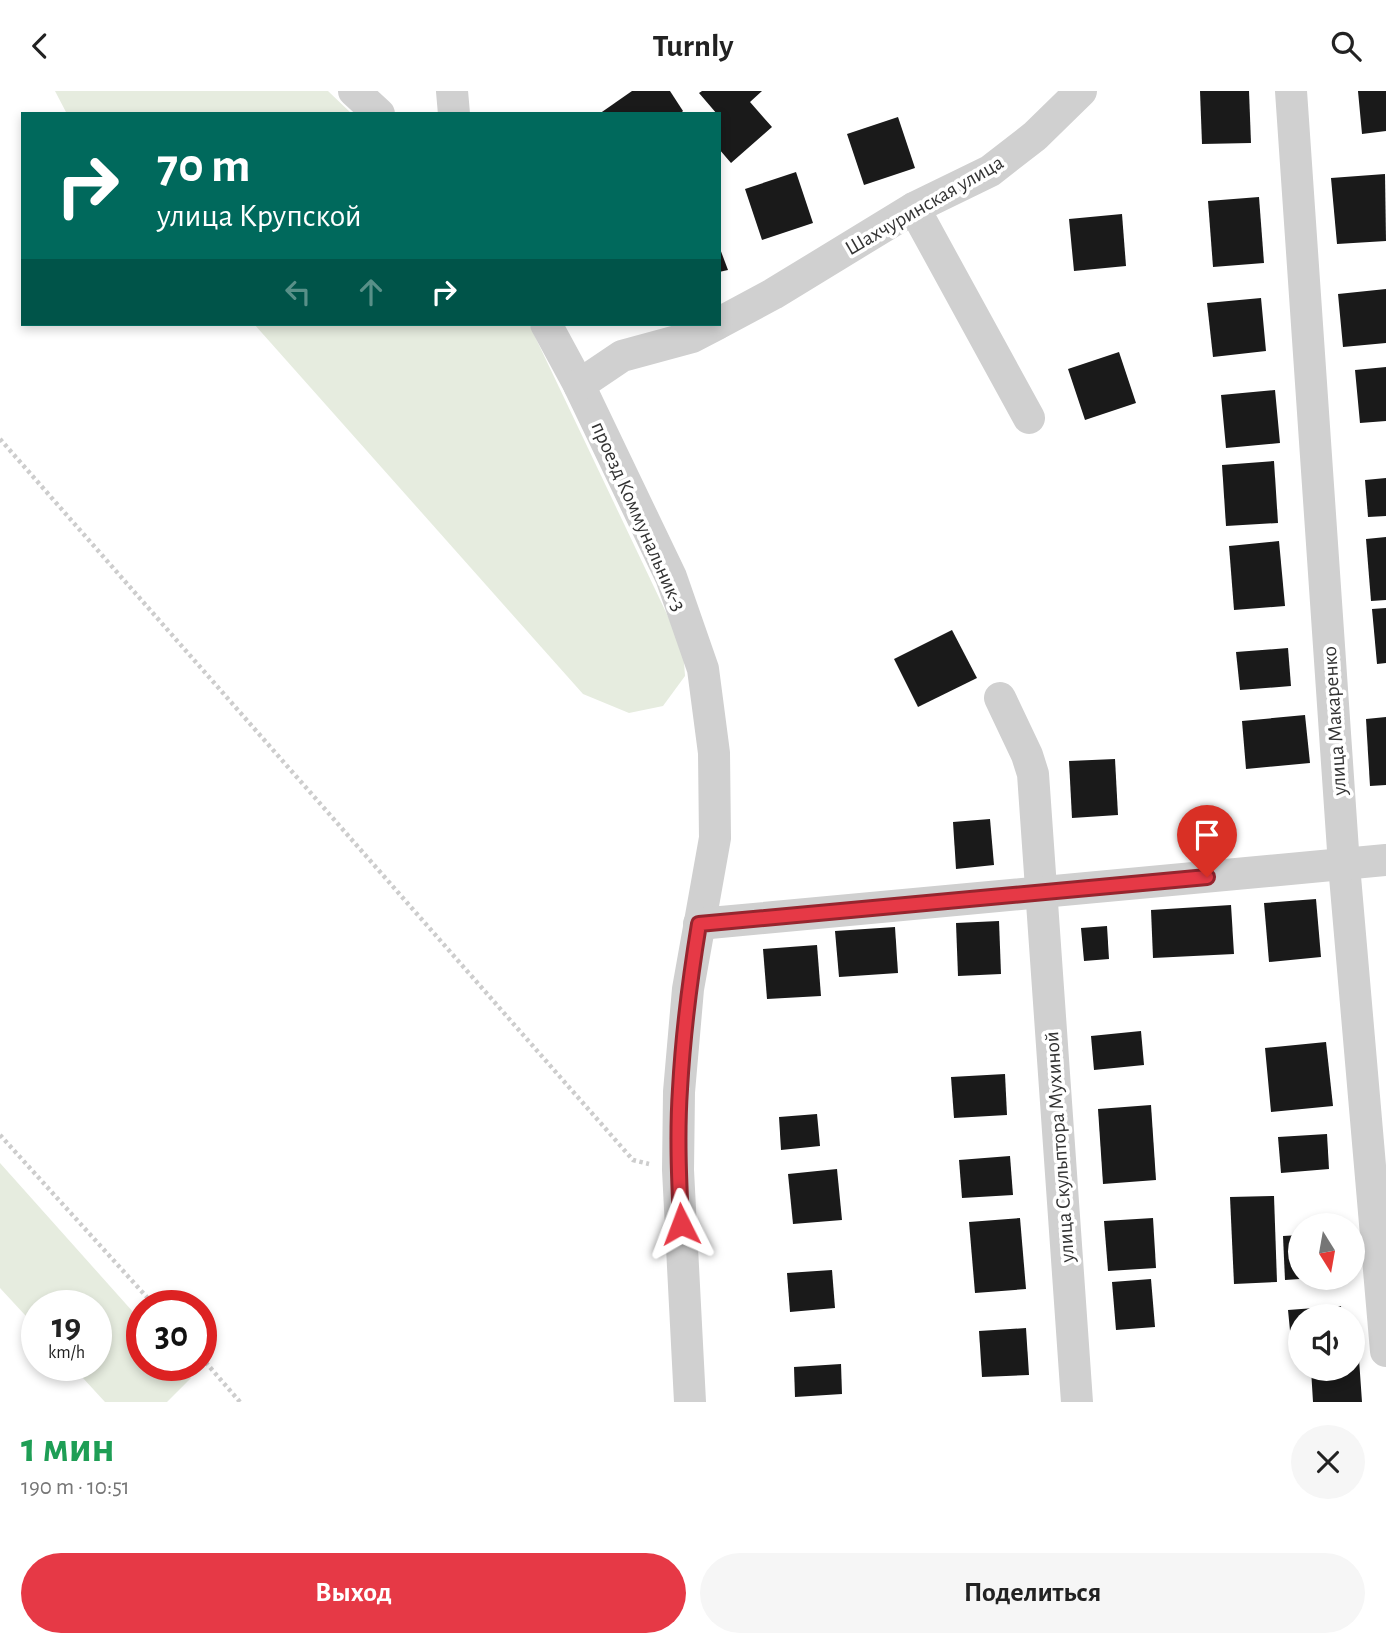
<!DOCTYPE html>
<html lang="ru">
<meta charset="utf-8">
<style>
body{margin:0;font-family:"Alegreya Sans",sans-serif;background:#f6f6f6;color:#222;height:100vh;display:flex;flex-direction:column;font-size:26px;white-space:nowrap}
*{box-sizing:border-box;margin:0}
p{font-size:23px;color:#767676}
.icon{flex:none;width:38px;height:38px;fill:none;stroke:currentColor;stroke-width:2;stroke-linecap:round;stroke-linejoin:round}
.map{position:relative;height:1311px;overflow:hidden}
.drawer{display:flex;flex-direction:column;background:#fff;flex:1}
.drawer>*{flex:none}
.banner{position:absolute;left:21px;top:21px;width:700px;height:214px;border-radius:0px;box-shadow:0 4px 10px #0003;background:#00695c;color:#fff;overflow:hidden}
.needle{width:46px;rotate:169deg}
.buttons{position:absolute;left:1288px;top:1122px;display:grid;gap:14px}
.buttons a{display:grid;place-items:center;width:77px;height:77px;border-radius:50%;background:#fff;box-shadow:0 4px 10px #0003;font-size:35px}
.speed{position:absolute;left:21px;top:1199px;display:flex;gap:14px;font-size:35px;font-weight:700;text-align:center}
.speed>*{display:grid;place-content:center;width:91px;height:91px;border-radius:50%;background:#fff;box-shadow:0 4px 10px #0003;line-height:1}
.speed small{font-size:18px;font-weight:400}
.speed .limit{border:10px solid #d22;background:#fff;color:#111}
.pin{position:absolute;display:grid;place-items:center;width:60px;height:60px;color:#fff;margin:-72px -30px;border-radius:50% 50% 50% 0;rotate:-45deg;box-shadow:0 0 7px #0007}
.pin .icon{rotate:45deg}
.me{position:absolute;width:77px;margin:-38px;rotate:357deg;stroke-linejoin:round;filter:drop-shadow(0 0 5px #0008)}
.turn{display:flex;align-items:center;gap:24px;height:147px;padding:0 21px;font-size:32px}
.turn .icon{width:91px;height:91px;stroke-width:2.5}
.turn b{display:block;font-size:49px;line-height:60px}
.lanes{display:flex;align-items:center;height:66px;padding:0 21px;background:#0003;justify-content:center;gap:35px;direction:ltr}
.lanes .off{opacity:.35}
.round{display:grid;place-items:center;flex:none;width:74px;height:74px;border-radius:37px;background:#f6f6f6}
.overview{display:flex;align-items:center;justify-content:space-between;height:119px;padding:0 21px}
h1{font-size:42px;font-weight:600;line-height:52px;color:#1e9e55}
.cta{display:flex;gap:14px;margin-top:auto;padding:14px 21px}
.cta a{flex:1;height:80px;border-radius:42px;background:#e63946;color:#fff;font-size:28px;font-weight:600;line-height:80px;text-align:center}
.cta a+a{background:#f6f6f6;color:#222}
header{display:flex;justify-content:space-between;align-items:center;height:91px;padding:0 21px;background:#fff;font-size:32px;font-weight:600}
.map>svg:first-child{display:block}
</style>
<header><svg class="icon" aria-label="back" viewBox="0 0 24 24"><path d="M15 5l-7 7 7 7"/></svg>Turnly<svg class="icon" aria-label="search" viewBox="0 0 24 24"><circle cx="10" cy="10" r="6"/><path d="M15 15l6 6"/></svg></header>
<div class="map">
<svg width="1386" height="1311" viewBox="0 0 1386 1311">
<rect width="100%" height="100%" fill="#fff"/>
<g fill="#e6ecdf">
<polygon points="55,0 328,0 352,23 67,23"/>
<polygon points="254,233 529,233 683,557 685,585 663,615 629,622 583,603"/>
<polygon points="0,1072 142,1231 142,1274 180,1274 191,1287 167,1311 105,1311 71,1274 96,1274 96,1214 37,1214 37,1237 0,1197"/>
</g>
<g fill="#1a1a1a">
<polygon points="632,0 670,0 683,20 680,23 599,23"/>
<polygon points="702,0 762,0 750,11 772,36 731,72 719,58 719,28 721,26 719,23 717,23 699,2"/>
<polygon points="1200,0 1249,0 1251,52 1202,53"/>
<polygon points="1358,0 1386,0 1386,40 1362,43"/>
<polygon points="898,26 915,77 864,94 847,43"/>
<polygon points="796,81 813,132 762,149 745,98"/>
<polygon points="1385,83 1386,150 1337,153 1331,87"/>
<polygon points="1259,106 1264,172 1213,176 1208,110"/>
<polygon points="1122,123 1126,175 1074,180 1069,128"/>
<polygon points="719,155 728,179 719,181"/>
<polygon points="1386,198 1386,252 1343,256 1338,203"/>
<polygon points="1261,207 1266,260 1213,266 1207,212"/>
<polygon points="1119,261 1136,312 1085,329 1068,278"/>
<polygon points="1386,276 1386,330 1360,332 1355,279"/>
<polygon points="1275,299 1280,352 1226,357 1221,304"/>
<polygon points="1274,370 1278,432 1226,435 1222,374"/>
<polygon points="1386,387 1386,425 1368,426 1365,389"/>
<polygon points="1386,446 1386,509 1371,510 1366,448"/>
<polygon points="1279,450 1285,515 1234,519 1229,455"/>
<polygon points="1386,517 1386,572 1377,573 1372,518"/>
<polygon points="952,539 977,587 918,616 894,568"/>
<polygon points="1288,557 1291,595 1240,599 1236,561"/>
<polygon points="1305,624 1310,672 1246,678 1242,630"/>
<polygon points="1386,626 1386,694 1370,695 1366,628"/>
<polygon points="1115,668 1118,724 1072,727 1069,670"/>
<polygon points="990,728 994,774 956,778 953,731"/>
<polygon points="1316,808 1321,866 1269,871 1264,812"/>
<polygon points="1231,814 1234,863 1153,867 1151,819"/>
<polygon points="999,830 1001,883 958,885 956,832"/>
<polygon points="1107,835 1109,868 1084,870 1081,837"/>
<polygon points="895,836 898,882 839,886 835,840"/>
<polygon points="817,854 821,905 767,908 763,858"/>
<polygon points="1141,940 1144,974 1094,979 1091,945"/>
<polygon points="1326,951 1333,1015 1271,1021 1265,957"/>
<polygon points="1005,983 1007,1024 954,1027 951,986"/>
<polygon points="1151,1014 1156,1089 1103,1093 1098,1018"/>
<polygon points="817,1023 820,1055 781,1059 779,1026"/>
<polygon points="1327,1043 1329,1078 1281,1082 1278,1046"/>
<polygon points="1010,1065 1013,1104 962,1107 959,1069"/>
<polygon points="837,1078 842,1129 793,1133 788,1083"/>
<polygon points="1274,1105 1277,1191 1234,1193 1230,1106"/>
<polygon points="1020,1127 1026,1198 975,1202 969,1131"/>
<polygon points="1153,1127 1156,1177 1108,1180 1104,1130"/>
<polygon points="1300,1144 1300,1188 1285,1189 1283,1145"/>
<polygon points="832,1179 835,1217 790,1221 787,1182"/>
<polygon points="1151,1188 1155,1236 1116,1239 1112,1191"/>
<polygon points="1341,1215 1342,1225 1300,1225 1300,1259 1292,1260 1288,1219"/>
<polygon points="1026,1237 1029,1284 982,1286 979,1240"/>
<polygon points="1353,1268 1359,1268 1362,1311 1313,1311 1311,1278 1353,1278"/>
<polygon points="841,1273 842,1303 795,1306 794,1276"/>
</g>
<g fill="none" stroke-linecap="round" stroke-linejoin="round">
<g stroke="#cdcdcd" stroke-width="4.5" stroke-dasharray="3.5 3.5" stroke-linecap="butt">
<polyline points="0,348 633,1069 649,1073"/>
<polyline points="0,1044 154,1214"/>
<polyline points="201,1266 240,1311"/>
</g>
<g stroke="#d0d0d0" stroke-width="32">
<polyline points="354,0 379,23"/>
<polyline points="452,0 454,23"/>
<polyline points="1291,0 1344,774 1386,1260"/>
<polyline points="914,117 1029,327"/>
<polyline points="719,232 773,203 914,117 990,80 1035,45 1081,0"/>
<polyline points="546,233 579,294 671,486 703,578 714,662 715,747 688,898 679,1001 678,1079 690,1311"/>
<polyline points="579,294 622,265 692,246 717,233"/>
<polyline points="1000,607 1027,664 1033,683 1077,1311"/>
<polyline points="699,833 1386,769"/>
</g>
</g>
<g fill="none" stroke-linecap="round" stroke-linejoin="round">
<defs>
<path id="route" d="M681 1133C679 1088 677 1043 680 998 683 943 690 888 699 833L1207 786"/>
</defs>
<use href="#route" stroke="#96252e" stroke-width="18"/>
<use href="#route" stroke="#e63946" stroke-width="12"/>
</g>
<g text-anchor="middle" stroke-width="7" stroke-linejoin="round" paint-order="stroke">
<g font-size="21" fill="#333" stroke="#fff">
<text transform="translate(924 114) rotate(-30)" y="7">Шахчуринская улица</text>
<text transform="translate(639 425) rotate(66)" y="7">проезд Коммунальник-3</text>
<text transform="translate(1334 630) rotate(-94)" y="7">улица Макаренко</text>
<text transform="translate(1059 1056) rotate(-94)" y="7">улица Скульптора Мухиной</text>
</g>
</g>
</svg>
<div class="buttons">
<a><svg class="needle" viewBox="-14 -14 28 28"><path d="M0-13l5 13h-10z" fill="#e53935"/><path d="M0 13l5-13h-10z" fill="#767676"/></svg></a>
<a><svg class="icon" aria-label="sound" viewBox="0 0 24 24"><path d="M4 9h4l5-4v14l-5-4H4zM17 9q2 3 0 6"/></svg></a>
</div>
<div class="speed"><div>19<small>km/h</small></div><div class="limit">30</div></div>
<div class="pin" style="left:1207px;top:786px;background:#d93025"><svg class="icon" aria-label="arrive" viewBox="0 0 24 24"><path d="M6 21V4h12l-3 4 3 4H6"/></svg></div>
<svg class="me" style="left:681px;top:1133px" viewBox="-20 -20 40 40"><path d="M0-17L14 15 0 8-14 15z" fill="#e63946" stroke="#fff" stroke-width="4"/></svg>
<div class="banner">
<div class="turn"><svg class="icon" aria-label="right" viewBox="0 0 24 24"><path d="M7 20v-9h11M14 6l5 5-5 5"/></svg><div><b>70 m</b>улица Крупской</div></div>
<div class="lanes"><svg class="icon off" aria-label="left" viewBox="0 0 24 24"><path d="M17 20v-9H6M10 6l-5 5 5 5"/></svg><svg class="icon off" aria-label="ahead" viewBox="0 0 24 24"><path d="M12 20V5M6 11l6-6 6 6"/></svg><svg class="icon" aria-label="right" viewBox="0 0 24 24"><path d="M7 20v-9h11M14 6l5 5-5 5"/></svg></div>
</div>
</div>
<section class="drawer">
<div class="overview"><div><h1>1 мин</h1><p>190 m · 10:51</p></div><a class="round"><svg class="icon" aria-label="close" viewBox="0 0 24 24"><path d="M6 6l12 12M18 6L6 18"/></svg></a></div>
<div class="cta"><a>Выход</a><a>Поделиться</a></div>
</section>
